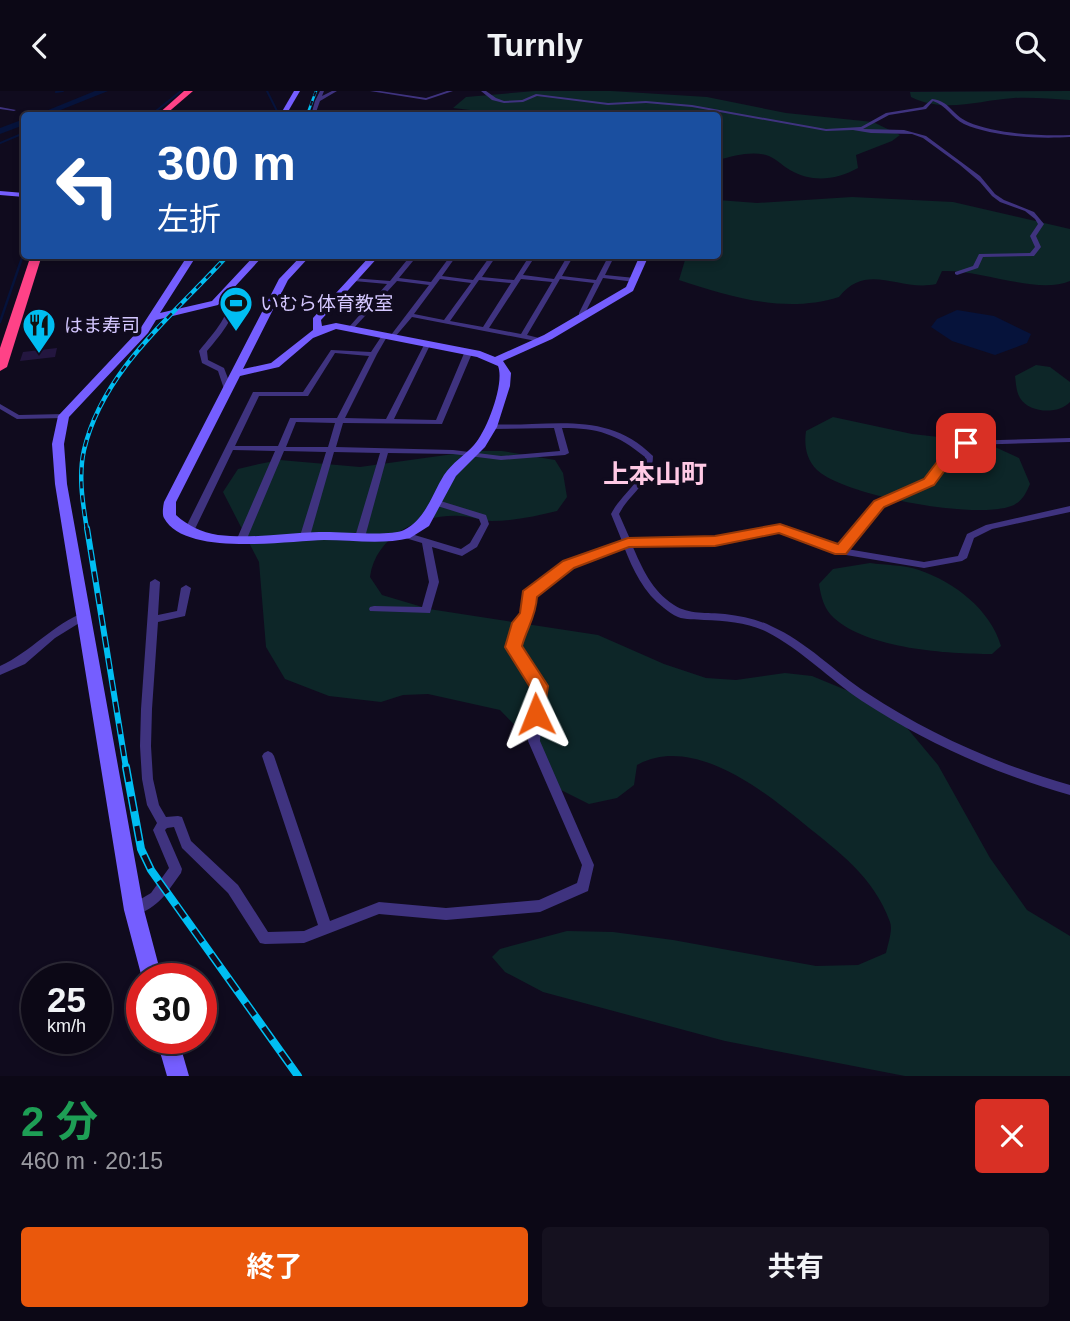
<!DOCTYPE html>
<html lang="ja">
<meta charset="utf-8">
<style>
body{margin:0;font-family:Helvetica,"Noto Sans JP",sans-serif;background:#15111f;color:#f1f3f6;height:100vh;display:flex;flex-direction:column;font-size:26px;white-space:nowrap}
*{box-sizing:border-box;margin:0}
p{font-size:23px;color:#9a9aa1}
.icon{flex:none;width:38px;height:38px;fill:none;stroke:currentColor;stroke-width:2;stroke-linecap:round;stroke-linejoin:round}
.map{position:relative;height:985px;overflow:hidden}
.details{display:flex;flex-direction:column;background:#0c0816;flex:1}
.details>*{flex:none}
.guide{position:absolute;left:21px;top:21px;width:700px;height:147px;border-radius:7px;box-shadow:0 4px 10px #0003,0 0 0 2px #2c2935;background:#1a4fa0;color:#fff;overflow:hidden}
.speed{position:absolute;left:21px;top:872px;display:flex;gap:14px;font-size:35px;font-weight:700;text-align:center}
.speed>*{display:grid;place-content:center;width:91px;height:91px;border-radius:50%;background:#0c0816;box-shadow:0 4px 10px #0003,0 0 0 2px #2c2935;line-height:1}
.speed small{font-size:18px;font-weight:400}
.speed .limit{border:10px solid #d22;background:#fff;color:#111}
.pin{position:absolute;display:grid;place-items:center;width:60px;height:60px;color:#fff;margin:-30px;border-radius:14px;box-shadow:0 4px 10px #0006}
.me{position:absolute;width:77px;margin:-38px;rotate:358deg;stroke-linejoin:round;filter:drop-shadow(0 0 5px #0008)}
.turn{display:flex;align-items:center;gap:24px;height:147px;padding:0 21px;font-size:32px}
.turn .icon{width:91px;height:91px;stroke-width:2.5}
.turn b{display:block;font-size:49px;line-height:60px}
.round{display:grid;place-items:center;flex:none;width:74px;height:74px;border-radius:7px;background:#15111f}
.headline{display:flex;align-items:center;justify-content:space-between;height:119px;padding:0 21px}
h1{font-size:42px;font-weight:700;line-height:52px;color:#1e9e55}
.action{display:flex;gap:14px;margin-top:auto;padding:14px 21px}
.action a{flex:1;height:80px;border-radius:7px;background:#ea580c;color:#fff;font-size:28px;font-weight:700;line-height:80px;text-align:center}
.action a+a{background:#15111f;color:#f1f3f6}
header{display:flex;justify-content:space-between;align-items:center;height:91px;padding:0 21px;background:#0c0816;font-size:32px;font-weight:700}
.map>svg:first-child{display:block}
</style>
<header><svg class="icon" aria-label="back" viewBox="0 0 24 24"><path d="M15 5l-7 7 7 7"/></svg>Turnly<svg class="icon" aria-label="search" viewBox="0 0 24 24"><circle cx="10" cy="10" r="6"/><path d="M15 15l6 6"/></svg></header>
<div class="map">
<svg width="1070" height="985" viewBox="0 0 1070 985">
<rect width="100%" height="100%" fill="#100b1e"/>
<g fill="#0d2628">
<path d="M535 0H611L707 6 786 22 873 31 900 44 892 50 856 64 858 77C836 89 812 92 790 79 781 74 776 67 766 64 750 60 734 65 718 69V24H512L453 17 466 6Z"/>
<path d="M1070 0V9C1052 8 1033 6 1014 7 979 9 946 23 911 6L910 1Z"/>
<path d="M852 106 953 111 1070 138V190C1036 204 982 178 942 180L936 193C899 201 867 170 839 206 785 223 731 206 679 189L685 169 675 165 718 164V109L757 112Z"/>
<path d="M1036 274 1050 276 1070 291V311C1058 324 1029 322 1020 307 1016 300 1016 292 1015 285Z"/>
<path d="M833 326 912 343 984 351 1019 367 1030 393C1026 402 1023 409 1014 414 980 430 845 405 817 379 806 368 804 354 806 340Z"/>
<path d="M475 360H502L555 369 563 382 567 406 557 420C536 425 514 430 492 430 481 430 471 425 460 425 420 423 376 444 370 486L382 504 429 518 598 544 664 573 706 587 736 589 785 582 812 585 875 611 902 631 938 674 990 767 1027 819 1070 845V985H905L725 950 543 901 505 881 492 866 500 858 567 840 613 841 673 849 816 875 858 874 886 862C888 853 893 839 890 831 874 786 839 761 803 732 763 699 692 643 637 674L634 694 617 707 589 713 557 697 541 661 500 619 428 603 403 604 381 611 329 605 285 588 266 556 259 471 223 401 238 378 259 373 280 369 360 376Z"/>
<path d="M870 472C885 474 904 474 919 479 954 491 990 518 1001 555L992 563C948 563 868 558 834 527 824 518 821 506 819 493L833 478Z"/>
</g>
<polygon fill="#06133b" points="957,219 994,225 1031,243 1027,252 995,264 952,250 931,236 937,228"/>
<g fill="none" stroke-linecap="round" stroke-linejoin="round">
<g stroke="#06133b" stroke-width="2">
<polyline points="267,0 278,22 276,24"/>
<polyline points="56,1 63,0"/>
<polyline points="151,24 181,0"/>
<polyline points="0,52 24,42"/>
</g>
<polyline stroke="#06133b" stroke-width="2.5" points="0,231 24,161"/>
<g fill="#06133b" fill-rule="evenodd">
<polygon points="95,0 108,0 48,24 36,24"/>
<polygon points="24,28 24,34 0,43 0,37"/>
</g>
</g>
<polygon fill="#23163f" points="57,257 55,266 20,270 23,261"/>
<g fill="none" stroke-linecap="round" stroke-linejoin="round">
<g fill="#3f337f" fill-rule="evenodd">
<polygon points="320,0 324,0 322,5 332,0 337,0 320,10 315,24 311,24 315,10"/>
<polygon points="370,0 380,0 426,7 447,0 453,0 426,9"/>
<path d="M481 0H486L496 7 504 10 522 9 536 3 608 12 646 10 692 14 826 38 861 36 886 22 923 16 932 8C950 10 952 24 968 31 996 43 1039 45 1070 44V46C1038 48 994 46 964 33 952 27 946 14 933 10L926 18 889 24 863 38 904 39 926 45 980 85 995 103 1004 109 1034 121 1044 133 1036 145 1041 156 1034 165 983 166 978 177 957 184 955 183V181L973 175 979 163 1030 162 1035 156 1030 145 1038 133 1035 128 1025 120 1000 111 992 105 980 91 960 74 923 47 912 43 871 42 853 39 826 40 692 16 646 12 608 14 537 5 523 11 504 12 492 9Z"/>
<polygon points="0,16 16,19 14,20 0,18"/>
<path d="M411 164H418L399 187 431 191 451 164H457L442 185 473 189 491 164H497L482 186 514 189 530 164H536L523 184 554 188 568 164H574L562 185 596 189 609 164H615L605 184 635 187 638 189 635 191 603 187 585 222V227L582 229 579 227V222L594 192 560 188 527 244 543 248V250L541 251 412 226 395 246H391V244L429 194 397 190 353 238H349V236L387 193 354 190 351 188 352 187 390 190ZM440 188 471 192 444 229 414 223ZM521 188 552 191 521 243 489 237ZM479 189 511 192 483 236 450 230Z"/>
<path d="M233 195 236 197C239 223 223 241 207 260L208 269 224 277 232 298 228 300 224 298 218 280 202 272 199 260C215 240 232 224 230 197Z"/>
<path d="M385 242 388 244 377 263 345 327 386 328 425 252 428 250 431 252 394 328 436 329 465 260 469 258 473 260 442 333 343 332 336 356 453 359 501 365 560 360 554 337 491 338 487 336 488 334C502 333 517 334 532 333 578 331 618 330 653 365 653 390 630 402 619 423L630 448 715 447 780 435 838 456 876 411 926 389 949 359 963 350 1070 347V351L968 354 955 363 932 393 882 415 847 458 924 471 958 465 967 443 986 434 1070 415V421L992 438 974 447 967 467 962 470 924 477 840 463 779 441 715 453 632 454C642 477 652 500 674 514 689 524 707 521 725 523 741 525 757 528 771 535 807 551 835 581 867 602 929 643 999 674 1070 694V704C996 683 926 652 862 610 829 588 802 559 767 541 747 531 726 530 704 529 696 528 685 529 678 526 673 524 668 520 664 517 644 502 633 479 624 456L571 475 534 505 530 524 518 556 544 595 540 650 594 774 588 800 540 821 446 829 379 823 304 852 265 853 260 852 228 802 182 757 174 736 167 737 165 739 182 778 181 782C165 804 160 815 134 825L129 823 127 819 129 815 151 802 169 777 153 739 157 732 147 714 142 688 140 655 141 618 150 491 155 488 160 491 158 524 177 520 181 497 186 494 191 497 185 525 158 531 152 618 151 655 153 688 159 714 166 726 178 725 182 726 191 750 238 794 268 841 304 840 318 834 262 665 264 662 268 660 272 662 274 665 330 830 379 811 446 817 539 809 577 792 582 774 528 650 534 595 508 556 520 524 526 502 565 471 622 450 611 423C621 403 645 390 645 366 617 343 598 337 562 337L569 362 565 364 501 369 453 363 388 362 365 446 360 449 355 446 380 362 334 361 310 445 305 448 300 445 326 361 284 360 246 450 241 453 236 450 275 360 233 359 194 440 189 443 184 440 253 301H303L331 259 371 261 383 243ZM335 262 369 265 337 327H290L278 355H235L259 305H308ZM296 331 335 332 328 356H286Z"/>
<polygon points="0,313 19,324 64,323 68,325 64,327 17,328 0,318"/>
<polygon points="434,408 486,424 489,433 477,456 462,465 432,456 439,491 430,522 370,520 369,518 370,516 374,515 422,516 429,491 422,452 402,446 400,444 402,442 408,442 461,458 470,452 481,433 479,428 431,413 430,411 431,409"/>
<path d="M85 521 90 524 89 526 55 547 25 573 0 584V575C31 561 53 533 85 521Z"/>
</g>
<g fill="#755eff" fill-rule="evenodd">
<polygon points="294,0 300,0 286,24 280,24"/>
<polygon points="0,100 24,102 24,106 0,104"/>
<polygon points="188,164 197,164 160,222 212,210 255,164 264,164 218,214 156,229 148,242 69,326 64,353 67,393 144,819 162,887 142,887 124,819 55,393 52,353 58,325 140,238"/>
<path d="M302 164H311L288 189 243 278 271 272 313 239V227L371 164H380L321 229 322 235 336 232 480 260 495 266 544 244 626 196 640 164H649L633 200 552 248 503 270 511 282 510 295 497 336 485 356 456 385 429 435 410 447C382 454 352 449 324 449 287 450 185 466 164 427 162 423 163 416 164 411L279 188ZM336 238 477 266 498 275C505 292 487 340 474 354 465 364 452 372 444 384 432 403 426 428 404 439 389 446 339 440 319 441 286 442 251 448 218 444 201 441 188 435 176 424V411L240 285 279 276 313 247Z"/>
<polygon points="156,947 178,947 189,985 167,985"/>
</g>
<g fill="#ff4287" fill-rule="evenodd">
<polygon points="184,0 193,0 165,24 157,24"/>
<polygon points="31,164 42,164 7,276 0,280 0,257"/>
</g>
<defs>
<polyline id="rail-far3" points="307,24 316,0"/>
<path id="rail-far2" d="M87 439C83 413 78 386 84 359 103 278 175 223 228 164"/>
<polyline id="rail-far1" points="87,437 126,677"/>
<polyline id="rail" points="126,676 141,758 151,779 298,985"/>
</defs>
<use href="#rail-far3" stroke="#00bef2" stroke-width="2.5"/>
<use href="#rail-far2" stroke="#00bef2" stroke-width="4.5"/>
<use href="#rail-far1" stroke="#00bef2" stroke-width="6"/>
<use href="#rail" stroke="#00bef2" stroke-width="8"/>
<use href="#rail-far3" stroke="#100b1e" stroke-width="2" stroke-dasharray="5" stroke-linecap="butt"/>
<use href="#rail-far2" stroke="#100b1e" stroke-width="2.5" stroke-dasharray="7" stroke-linecap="butt"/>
<use href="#rail-far1" stroke="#100b1e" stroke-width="3.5" stroke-dasharray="11" stroke-linecap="butt"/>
<use href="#rail" stroke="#100b1e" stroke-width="5" stroke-dasharray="15" stroke-linecap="butt"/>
</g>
<path fill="#ea580c" stroke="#983908" stroke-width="2" d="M966 348 972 352 957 363 934 394 884 416 846 463H835L779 442 715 455 629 456 574 477 537 506C536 525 527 537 522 555L548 595 543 628H530L527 623 530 596 505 556 512 532 520 522 523 500 563 470 628 447 715 445 780 433 838 453 874 410 924 388 947 358Z"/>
<defs>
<symbol id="stadium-pin" viewBox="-11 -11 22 30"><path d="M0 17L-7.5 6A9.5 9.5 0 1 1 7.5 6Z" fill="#00bef2" stroke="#100b1e"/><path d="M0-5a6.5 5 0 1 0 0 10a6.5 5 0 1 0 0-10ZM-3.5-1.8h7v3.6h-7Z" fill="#111"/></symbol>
<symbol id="restaurant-pin" viewBox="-11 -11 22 30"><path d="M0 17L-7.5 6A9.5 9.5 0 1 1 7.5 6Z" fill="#00bef2" stroke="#100b1e"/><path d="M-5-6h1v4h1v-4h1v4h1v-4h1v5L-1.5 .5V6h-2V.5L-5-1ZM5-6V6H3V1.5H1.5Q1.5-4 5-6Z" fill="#111"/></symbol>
</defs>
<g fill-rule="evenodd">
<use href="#stadium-pin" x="217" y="193" width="38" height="52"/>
<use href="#restaurant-pin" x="20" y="215" width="38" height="52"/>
</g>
<g text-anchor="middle" stroke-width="7" stroke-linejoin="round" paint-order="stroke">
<g font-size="19" fill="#d4c7ff" stroke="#100b1e" text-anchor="start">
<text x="260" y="219">いむら体育教室</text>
<text x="64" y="241">はま寿司</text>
</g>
<g font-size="26" font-weight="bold" fill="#ffc9e5" stroke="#100b1e">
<text x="655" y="392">上本山町</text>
</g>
</g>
</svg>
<div class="speed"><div>25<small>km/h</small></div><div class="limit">30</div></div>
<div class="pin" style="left:966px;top:352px;background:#d93025"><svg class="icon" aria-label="arrive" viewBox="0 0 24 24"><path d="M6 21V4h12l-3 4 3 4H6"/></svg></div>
<svg class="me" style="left:536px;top:623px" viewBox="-20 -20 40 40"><path d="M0-17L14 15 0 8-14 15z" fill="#ea580c" stroke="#fff" stroke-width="4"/></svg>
<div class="guide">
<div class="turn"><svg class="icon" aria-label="left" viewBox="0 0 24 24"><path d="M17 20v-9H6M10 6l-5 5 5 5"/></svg><div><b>300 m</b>左折</div></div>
</div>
</div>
<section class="details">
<div class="headline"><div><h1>2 分</h1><p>460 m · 20:15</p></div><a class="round" style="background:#d93025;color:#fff"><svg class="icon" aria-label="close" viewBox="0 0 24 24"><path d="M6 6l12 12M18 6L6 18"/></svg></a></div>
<div class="action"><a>終了</a><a>共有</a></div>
</section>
